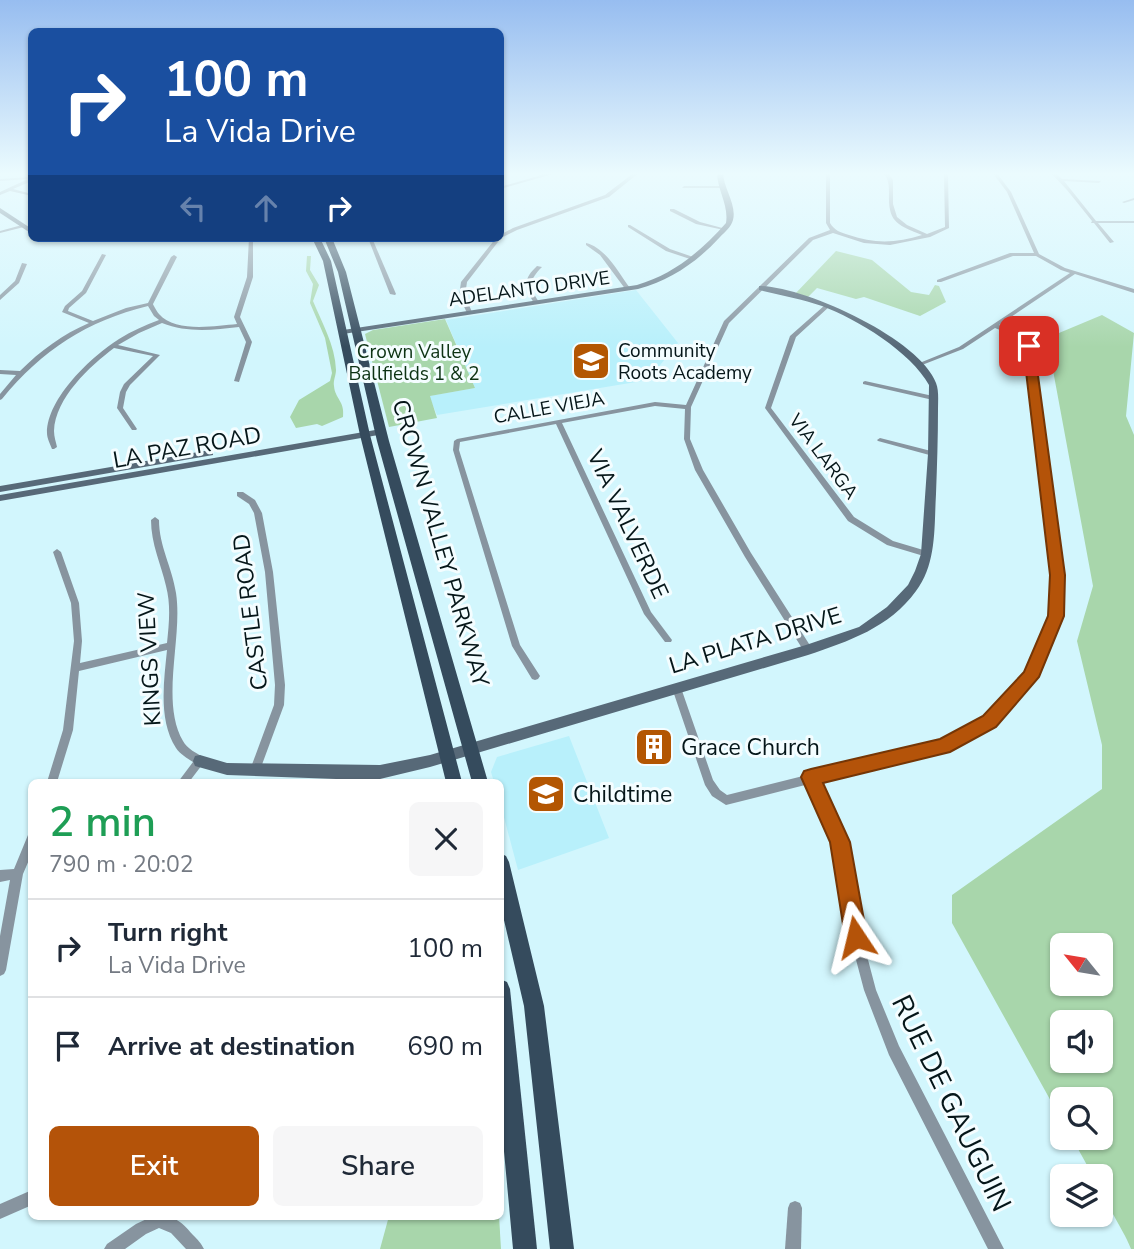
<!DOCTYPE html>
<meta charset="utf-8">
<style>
body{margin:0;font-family:"Nunito Sans",sans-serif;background:#f6f6f7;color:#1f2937;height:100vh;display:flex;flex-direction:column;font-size:26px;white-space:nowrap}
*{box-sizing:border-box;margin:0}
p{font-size:23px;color:#747a83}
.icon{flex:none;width:38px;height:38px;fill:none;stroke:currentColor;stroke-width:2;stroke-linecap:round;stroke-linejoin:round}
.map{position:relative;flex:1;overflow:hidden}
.sheet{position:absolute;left:28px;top:779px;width:476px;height:441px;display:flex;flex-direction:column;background:#fff;border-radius:10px;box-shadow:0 2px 5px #0004}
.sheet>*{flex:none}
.guide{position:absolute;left:28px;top:28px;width:476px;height:214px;border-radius:10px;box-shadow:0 2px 5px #0004;background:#1a4fa0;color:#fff;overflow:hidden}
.needle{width:46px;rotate:300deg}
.tools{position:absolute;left:1050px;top:933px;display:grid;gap:14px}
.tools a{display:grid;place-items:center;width:63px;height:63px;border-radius:10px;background:#fff;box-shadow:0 2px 5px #0004;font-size:35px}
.pin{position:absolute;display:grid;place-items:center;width:60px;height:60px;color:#fff;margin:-30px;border-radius:14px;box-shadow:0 4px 10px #0006}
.me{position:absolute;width:77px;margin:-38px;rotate:350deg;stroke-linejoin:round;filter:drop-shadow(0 0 5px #0008)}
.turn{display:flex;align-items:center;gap:24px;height:147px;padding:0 21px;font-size:32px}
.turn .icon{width:91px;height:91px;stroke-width:2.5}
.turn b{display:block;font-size:49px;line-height:60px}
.lanes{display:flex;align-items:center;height:66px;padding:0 21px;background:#0003;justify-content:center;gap:35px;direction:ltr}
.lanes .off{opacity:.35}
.round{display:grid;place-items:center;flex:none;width:74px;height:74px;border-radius:10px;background:#f6f6f7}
.head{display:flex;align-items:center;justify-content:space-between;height:119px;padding:0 21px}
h1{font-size:42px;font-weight:600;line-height:52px;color:#1e9e55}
.button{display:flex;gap:14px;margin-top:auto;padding:14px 21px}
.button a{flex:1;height:80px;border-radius:10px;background:#b45309;color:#fff;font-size:28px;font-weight:600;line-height:80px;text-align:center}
.button a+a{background:#f6f6f7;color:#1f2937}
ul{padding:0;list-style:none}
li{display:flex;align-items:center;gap:21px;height:98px;padding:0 21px;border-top:2px solid #e0e1e3}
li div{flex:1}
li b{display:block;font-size:26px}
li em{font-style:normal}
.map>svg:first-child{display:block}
</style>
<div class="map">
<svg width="1134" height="1249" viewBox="0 0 1134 1249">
<rect width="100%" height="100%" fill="#d2f6fd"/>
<g fill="#b8f0fb">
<polygon points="636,290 678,343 648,380 437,415 429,396 475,388 446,320"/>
<polygon points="569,736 609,838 518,870 501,806 500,782 494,782 491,772 497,757"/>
</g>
<g fill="#a8d6ab" fill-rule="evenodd">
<polygon points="836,251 872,260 911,292 929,295 935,285 939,286 946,302 920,316 864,297 856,299 817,288 807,298 795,294"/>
<path d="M307 256H311L310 270 319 285 313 301C322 323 335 345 336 370 336 375 333 381 334 386 335 399 345 401 343 417L322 426 317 424 296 428 290 417 299 400 330 381 332 373 325 338 310 303 313 284 306 271Z"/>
<path d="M1102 315 1134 333 1126 416 1134 435V1249H1131C1122 1225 1101 1202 1101 1176H1093L1072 1138H1101V1099H1062V1121L952 923V895L1102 789V745L1077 641 1093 586 1047 338ZM1062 945H1101V984H1062ZM1062 1022H1101V1060H1062Z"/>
<polygon points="445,319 475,388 430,396 437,418 389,427 365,334 373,330"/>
<polygon points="389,1216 499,1216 501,1249 380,1249"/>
</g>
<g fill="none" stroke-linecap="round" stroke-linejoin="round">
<g fill="#87949f" fill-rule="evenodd">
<polygon points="552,172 560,172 500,189 500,187"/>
<polygon points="635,172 640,172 609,197 517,230 501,238 467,282 465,296 472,312 467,313 459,296 461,282 496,238 500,238 500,235 513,228 605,195"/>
<path d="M826 172H830V223C835 231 840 232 849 235 874 244 897 243 922 235 898 225 888 223 889 194 889 185 889 180 883 172H887L893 180V204L897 217 907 225 927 234 945 227 944 175 941 172H946L948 175 949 228 930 237 890 245 864 243 833 233 813 240 729 323 691 407 690 439 703 470 751 553 811 647 813 650 811 653H805L745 557 695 470 684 439 685 409 655 406 562 423 651 612 672 640 671 642H665L644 614 556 424 460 442 459 450 520 645 540 676 538 679 535 680 532 679 512 646 453 450 454 441 457 439 655 402 686 405 724 321 809 238 830 230 826 223Z"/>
<polygon points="992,172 996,172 1011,192 1039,254 1065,268 1134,289 1134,293 1075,274 999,325 1019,334 1032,346 1062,575 1060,616 1035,677 992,725 948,749 818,782 845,842 862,937 876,990 899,1046 1004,1249 988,1249 889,1055 864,990 850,937 835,842 809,784 726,805 712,796 705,785 672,688 674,685 677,684 680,685 713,780 720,790 727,795 807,775 811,772 814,773 942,742 986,719 1026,675 1052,616 1054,575 1026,347 1015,336 995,328 963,349 922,365 917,364 959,347 1070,273 1061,270 1036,256 1013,256 941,282 937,282 937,280 1010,253 1034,253 1007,192"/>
<polygon points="1050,172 1055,172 1062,179 1101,181 1099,183 1064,181 1096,221 1134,221 1134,223 1098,223 1114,242 1110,243 1094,223 1091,223 1092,221 1067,190"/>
<polygon points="31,177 32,181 13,189 32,194 32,196 10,191 0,195 0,192 28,179 0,181 0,179"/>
<polygon points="684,186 721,186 723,187 721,188 682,188"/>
<polygon points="1134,198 1134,200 1124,203 1122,202"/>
<polygon points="670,209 674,209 700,222 726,229 724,230 696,224 670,211"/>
<polygon points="22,225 24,226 24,227 0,233 0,231"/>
<polygon points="630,225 670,249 696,258 693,260 666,251 628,227 628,225"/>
<path d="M249 238H253V277L240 317 252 342 239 382 234 381 246 342 239 327C213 330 187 333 162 323L139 333 118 345 160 355 130 385 126 392 123 408 137 429 136 430H132L117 408 120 392 124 384 153 356 114 348C90 366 55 398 54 431 54 437 56 442 57 447L54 449H52C50 444 47 438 47 433 47 398 92 356 119 339 132 331 145 325 159 320L154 316 148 306C87 321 42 350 2 399L0 400V394L16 375 0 374V370L20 371C40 351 63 334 89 323L62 312 65 306 82 291 102 254 106 255 86 293 69 308 68 311 93 321 126 308 148 303 171 257 174 255 177 257 153 304C153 305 158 313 159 314 175 333 215 326 237 324L234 317 247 277Z"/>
<polygon points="368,238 372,238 396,294 395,295 390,294"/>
<path d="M586 243C606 248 618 272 630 288V290H626L600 255 586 245Z"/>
<polygon points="22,263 27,264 19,283 0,300 0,295 15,281"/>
<path d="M537 266 542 267C529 280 529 287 539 302L536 304 534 303C524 287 523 279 537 266Z"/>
<polygon points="825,305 830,306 796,337 771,408 854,517 893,541 930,552 931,554 930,556 927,557 887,545 848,521 765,408 790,336"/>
<polygon points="865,381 933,396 936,398 933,400 863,384 863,382"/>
<polygon points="880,438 935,452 937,454 933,456 878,441 877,440"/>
<polygon points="237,492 243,492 255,500 262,513 273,572 285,685 284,705 260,770 259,773 255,775 251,773 250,770 274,705 275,685 265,572 254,513 249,504 237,496"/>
<path d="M155 517 159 520C159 546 172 567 176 593 183 637 160 702 183 741 187 749 197 753 204 758L205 761 189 782H178L193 762C187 758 180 754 176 748 158 720 164 681 167 650L79 671 73 730 57 782H47L63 730 74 641 71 603 53 552 57 549 61 552 79 603 82 641 80 663 167 643C169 624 171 605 166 586 161 564 151 544 151 520Z"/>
<polygon points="32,834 32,853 23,874 6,970 4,974 0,976 0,936 10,880 0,882 0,870 14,869 28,835"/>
<polygon points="32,1190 32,1205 0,1219 0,1204"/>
<polygon points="795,1201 800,1203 802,1208 801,1249 785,1249 788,1208 790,1203"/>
<path d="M153 1216C175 1216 179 1219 193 1235 198 1240 201 1243 204 1249H186L171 1233 159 1228 146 1234 125 1249H104L107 1244 136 1224Z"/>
</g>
<g fill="#576978" fill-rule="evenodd">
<path d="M717 172H723C723 188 737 204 733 220 731 227 725 232 720 237 697 262 671 280 638 289L343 334 339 332 343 330 637 285C674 274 701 251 726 223 729 205 717 190 717 172Z"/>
<polygon points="0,208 32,229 32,234 0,213"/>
<polygon points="54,238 127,238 124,240 57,240"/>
<path d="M759 286C804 286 920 339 936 383 939 390 938 401 938 409 938 438 937 466 936 494 934 527 937 563 916 591 889 628 849 641 808 655L430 767 380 779H336L227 775 195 766 193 761 195 756 200 755 227 763 380 765 430 755 806 645 859 627 887 607 908 585 915 571 921 554 928 454 929 385C911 352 857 319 822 306 802 299 780 295 759 290Z"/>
<polygon points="381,429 386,432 384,434 0,501 0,495"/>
<polygon points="210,450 213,451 213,455 0,492 0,486"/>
</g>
<g fill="#354b5d" fill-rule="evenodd">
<polygon points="312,238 320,238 331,261 370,435 462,782 446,782 360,435 323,261"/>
<polygon points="324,238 332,238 346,272 389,441 488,782 472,782 377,441 338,272"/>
<polygon points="500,853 506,856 509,862 544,1006 574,1249 550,1249 524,1006 500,903"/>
<polygon points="500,979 507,982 510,989 537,1249 513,1249 500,1108"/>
</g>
</g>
<linearGradient id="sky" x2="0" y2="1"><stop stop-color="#97bdf0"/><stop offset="0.5" stop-color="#ebfbfe"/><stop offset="1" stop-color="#ebfbfe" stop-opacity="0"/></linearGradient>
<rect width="1134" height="347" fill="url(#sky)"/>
<polygon fill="#b45309" stroke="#753606" stroke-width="2" points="1029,343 1034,346 1065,575 1064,616 1039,677 996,727 950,752 823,783 850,842 867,937 864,945 856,948 849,945 845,937 830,842 801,777 804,771 811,769 940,739 983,716 1024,672 1048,616 1050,575 1023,346"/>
<defs>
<symbol id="school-square" viewBox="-11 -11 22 22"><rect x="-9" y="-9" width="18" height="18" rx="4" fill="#b35602" stroke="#f4fdff"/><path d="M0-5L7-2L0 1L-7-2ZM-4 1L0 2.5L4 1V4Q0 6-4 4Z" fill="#fff"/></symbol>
<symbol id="building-square" viewBox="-11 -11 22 22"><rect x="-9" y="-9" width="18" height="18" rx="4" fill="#b35602" stroke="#f4fdff"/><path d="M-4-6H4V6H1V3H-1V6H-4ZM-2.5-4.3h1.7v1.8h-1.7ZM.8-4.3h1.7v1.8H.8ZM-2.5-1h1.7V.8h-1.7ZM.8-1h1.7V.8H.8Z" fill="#fff"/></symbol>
</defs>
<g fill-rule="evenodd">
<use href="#school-square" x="569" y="339" width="44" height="44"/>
<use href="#building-square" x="632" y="725" width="44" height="44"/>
<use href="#school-square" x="524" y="772" width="44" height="44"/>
</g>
<g text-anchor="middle" stroke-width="6" stroke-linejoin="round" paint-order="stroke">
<g font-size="19" fill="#051619" stroke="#f4fdff">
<text transform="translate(529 288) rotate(-8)" y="7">ADELANTO DRIVE</text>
<text transform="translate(549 407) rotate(-10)" y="7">CALLE VIEJA</text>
<text transform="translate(824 456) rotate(53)" y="7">VIA LARGA</text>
</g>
<g font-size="19" fill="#051619" stroke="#f4fdff" text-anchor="start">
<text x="618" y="357">Community<tspan x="618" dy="22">Roots Academy</tspan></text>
</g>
<g font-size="19" fill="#0d3314" stroke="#f4fdff">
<text x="414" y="358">Crown Valley<tspan x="414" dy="22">Ballfields 1 &amp; 2</tspan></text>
</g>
<g font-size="23" fill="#051619" stroke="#f4fdff">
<text transform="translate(187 447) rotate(-10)" y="8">LA PAZ ROAD</text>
<text transform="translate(628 524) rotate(65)" y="8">VIA VALVERDE</text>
<text transform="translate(441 543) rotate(74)" y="8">CROWN VALLEY PARKWAY</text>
<text transform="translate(250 612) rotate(-97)" y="8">CASTLE ROAD</text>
<text transform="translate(755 640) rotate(-17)" y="8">LA PLATA DRIVE</text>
<text transform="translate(149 659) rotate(-93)" y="8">KINGS VIEW</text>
</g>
<g font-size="23" fill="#051619" stroke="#f4fdff" text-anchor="start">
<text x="681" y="755">Grace Church</text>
<text x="573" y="802">Childtime</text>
</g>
<g font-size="28" fill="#051619" stroke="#f4fdff">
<text transform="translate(952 1103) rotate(64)" y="10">RUE DE GAUGUIN</text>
</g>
</g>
</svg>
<div class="tools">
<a><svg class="needle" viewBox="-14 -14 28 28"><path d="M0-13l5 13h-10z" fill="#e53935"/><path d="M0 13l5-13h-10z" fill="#747a83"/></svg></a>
<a><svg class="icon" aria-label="sound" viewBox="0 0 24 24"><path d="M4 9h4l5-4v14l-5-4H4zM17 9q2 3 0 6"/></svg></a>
<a><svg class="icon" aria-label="search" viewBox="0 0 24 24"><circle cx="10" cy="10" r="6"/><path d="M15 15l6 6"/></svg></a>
<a><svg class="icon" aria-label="layers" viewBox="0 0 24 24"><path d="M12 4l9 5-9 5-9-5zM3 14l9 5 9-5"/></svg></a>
</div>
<div class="pin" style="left:1029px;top:346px;background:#d93025"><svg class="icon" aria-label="arrive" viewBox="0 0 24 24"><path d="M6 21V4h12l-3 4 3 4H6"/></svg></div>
<svg class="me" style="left:856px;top:937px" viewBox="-20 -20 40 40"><path d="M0-17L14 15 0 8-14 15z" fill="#b45309" stroke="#fff" stroke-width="4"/></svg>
<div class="guide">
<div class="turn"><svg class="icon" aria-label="right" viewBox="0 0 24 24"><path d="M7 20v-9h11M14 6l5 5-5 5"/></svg><div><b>100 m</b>La Vida Drive</div></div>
<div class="lanes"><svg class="icon off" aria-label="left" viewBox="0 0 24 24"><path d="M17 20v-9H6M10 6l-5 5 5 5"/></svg><svg class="icon off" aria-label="ahead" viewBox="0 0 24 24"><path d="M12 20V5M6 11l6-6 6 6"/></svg><svg class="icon" aria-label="right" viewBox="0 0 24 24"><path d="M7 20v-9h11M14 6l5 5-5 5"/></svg></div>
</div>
<section class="sheet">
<div class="head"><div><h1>2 min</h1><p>790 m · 20:02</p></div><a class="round"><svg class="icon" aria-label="close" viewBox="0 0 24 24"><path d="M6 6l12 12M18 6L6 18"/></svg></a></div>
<ul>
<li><svg class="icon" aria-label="right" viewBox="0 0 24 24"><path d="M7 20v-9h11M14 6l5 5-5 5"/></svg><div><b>Turn right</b><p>La Vida Drive</p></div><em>100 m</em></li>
<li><svg class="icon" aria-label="arrive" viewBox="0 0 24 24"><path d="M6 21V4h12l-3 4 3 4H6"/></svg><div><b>Arrive at destination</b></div><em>690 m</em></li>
</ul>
<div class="button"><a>Exit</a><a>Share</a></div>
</section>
</div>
